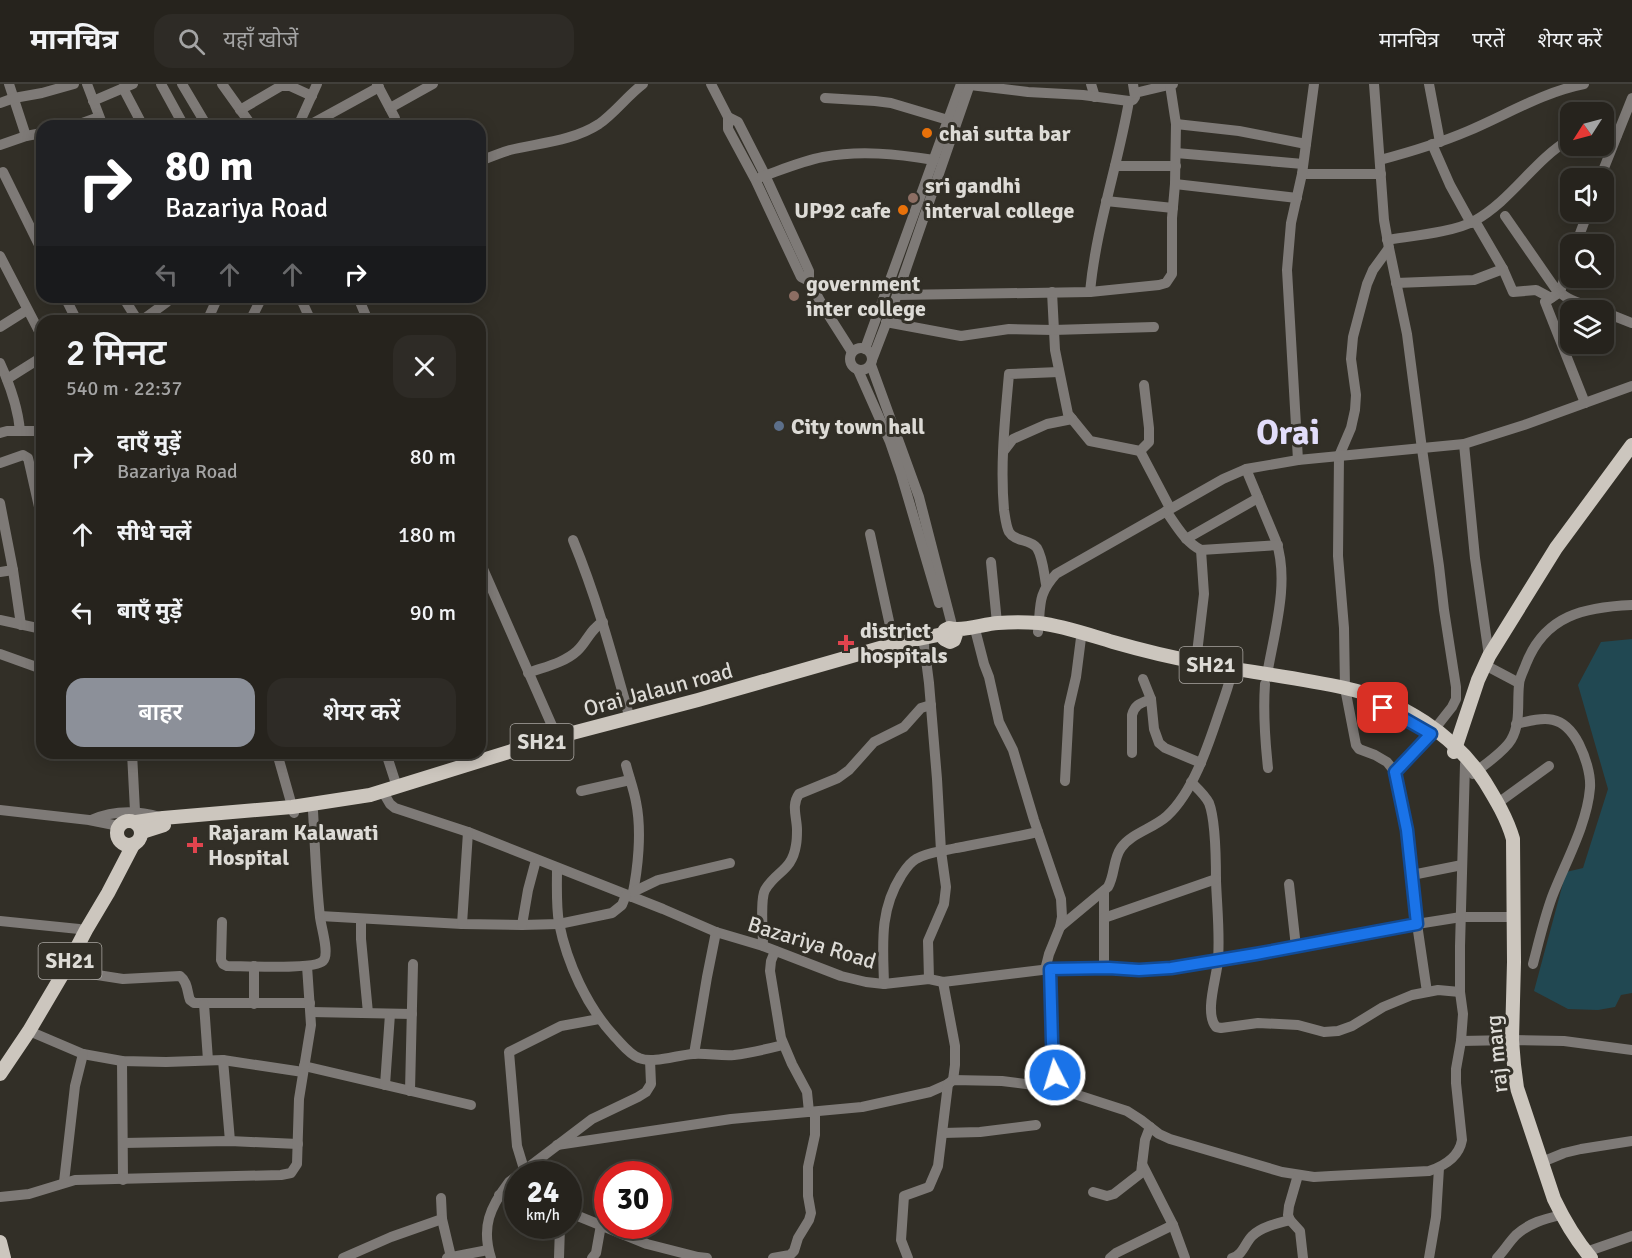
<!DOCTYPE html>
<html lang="hi">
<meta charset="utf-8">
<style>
body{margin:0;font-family:Signika,"Noto Sans Devanagari",sans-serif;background:#2e2b26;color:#f1f3f6;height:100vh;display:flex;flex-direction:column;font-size:22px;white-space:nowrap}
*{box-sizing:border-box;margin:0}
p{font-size:20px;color:#a4a4a4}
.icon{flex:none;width:33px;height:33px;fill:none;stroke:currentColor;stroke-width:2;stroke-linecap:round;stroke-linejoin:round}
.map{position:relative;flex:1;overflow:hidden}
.details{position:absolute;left:36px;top:231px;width:450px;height:444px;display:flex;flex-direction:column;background:#26231d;border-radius:18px;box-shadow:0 3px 15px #0003,0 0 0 2px #42403b}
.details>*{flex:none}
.guide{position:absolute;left:36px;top:36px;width:450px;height:183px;border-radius:18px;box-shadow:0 3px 15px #0003,0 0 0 2px #42403b;background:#202124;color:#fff;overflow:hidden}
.needle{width:39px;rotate:234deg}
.fabs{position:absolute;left:1560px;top:18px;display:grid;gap:12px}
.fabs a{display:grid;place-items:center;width:54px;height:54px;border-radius:12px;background:#26231d;box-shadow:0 3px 15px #0003,0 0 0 2px #42403b;font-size:30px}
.speed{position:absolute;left:504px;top:1077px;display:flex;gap:12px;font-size:30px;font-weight:700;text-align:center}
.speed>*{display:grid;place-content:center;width:78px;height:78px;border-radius:50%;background:#26231d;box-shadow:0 3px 15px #0003,0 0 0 2px #42403b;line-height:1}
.speed small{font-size:15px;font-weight:400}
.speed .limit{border:9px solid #d22;background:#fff;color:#111}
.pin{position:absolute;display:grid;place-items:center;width:51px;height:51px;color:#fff;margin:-26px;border-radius:12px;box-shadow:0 3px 9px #0006}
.me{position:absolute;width:66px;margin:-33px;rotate:355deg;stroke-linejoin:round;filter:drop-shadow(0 0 4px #0008)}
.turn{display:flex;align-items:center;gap:21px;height:126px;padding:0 30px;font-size:27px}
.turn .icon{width:78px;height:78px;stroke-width:2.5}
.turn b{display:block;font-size:42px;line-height:51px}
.lanes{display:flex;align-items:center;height:57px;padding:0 30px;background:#0003;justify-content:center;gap:30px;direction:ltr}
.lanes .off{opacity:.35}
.round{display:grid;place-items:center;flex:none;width:63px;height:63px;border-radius:18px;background:#2e2b26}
.summary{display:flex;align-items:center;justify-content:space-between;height:102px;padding:0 30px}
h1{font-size:36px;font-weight:600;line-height:45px}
.action{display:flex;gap:12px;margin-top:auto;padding:12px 30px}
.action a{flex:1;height:69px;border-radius:18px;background:#8c9099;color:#fff;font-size:24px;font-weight:600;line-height:69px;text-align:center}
.action a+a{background:#2e2b26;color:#f1f3f6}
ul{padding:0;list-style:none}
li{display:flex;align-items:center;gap:18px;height:78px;padding:0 30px}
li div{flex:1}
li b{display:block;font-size:22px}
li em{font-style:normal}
header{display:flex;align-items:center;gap:36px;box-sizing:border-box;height:84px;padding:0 30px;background:#26231d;border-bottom:2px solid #42403b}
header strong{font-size:28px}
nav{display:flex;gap:33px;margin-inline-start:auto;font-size:21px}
.search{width:420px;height:54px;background:#2e2b26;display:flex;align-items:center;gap:15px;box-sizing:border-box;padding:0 21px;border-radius:18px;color:#a4a4a4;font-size:22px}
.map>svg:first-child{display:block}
</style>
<header>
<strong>मानचित्र</strong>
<div class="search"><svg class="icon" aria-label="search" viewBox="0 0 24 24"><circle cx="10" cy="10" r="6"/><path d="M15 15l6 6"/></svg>यहाँ खोजें</div>
<nav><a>मानचित्र</a><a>परतें</a><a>शेयर करें</a></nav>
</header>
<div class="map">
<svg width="1632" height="1174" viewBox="0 0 1632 1174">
<rect width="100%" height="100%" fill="#322f27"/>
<polygon fill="#214852" points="1632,555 1632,909 1621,911 1615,923 1598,926 1568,925 1534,907 1566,788 1583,784 1608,705 1578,601 1601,558"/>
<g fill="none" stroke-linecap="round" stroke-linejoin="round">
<g stroke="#7e7a77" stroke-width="10">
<polyline points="9,0 26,52"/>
<polyline points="87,0 103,42"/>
<polyline points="161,0 184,42"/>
<polyline points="182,0 207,42"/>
<polyline points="222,0 252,42"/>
<polyline points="377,0 395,34 395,38 392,42"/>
<polyline points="711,0 728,33 728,45 755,95 801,193 809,197"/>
<polyline points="1091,0 1095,13"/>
<polyline points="1374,0 1384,136 1389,164 1407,250 1422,365 1439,482 1444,526 1456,603 1456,615 1452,623 1422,661 1395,688"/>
<polyline points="1429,0 1440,58"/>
<polyline points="970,1 1028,8 1083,11 1129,17 1133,16 1135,13 1133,0"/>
<polyline points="123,4 143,42"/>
<polyline points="1135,9 1173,0"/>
<polyline points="825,14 875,17 891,19 948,36"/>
<polyline points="93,17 133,0"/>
<polyline points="0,19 14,14 42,9 74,0"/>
<polyline points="390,24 433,0"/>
<polyline points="240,26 281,2 290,2 312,12"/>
<polyline points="728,33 738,38 765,91 809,187 809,197 824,224 852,268"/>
<polyline points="1176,40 1239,47 1306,60"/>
<polyline points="74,42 99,33"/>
<polyline points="298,42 317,0"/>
<polyline points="308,42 379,3"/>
<polyline points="1604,49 1617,51"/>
<polyline points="1432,60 1450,101 1471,139"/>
<polyline points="0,61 26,52 42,49"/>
<polyline points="1176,69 1303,80"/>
<path d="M1380 76C1410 68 1440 59 1468 47 1506 31 1543 8 1584 0"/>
<path d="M480 77C490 73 500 69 510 66 539 59 573 57 599 40 615 29 627 12 643 0"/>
<polyline points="1115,82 1176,82"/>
<polyline points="3,88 42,167"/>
<polyline points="1302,90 1381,90"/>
<path d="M761 93C781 86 802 77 823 73 860 66 897 70 934 76"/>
<polyline points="1600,94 1632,14"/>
<polyline points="1175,100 1297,114"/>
<polyline points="1106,117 1173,124"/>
<polyline points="1505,132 1555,204 1561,204"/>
<path d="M1387 156C1411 152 1455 148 1474 137 1512 116 1534 76 1570 55"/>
<polyline points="1576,160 1588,128"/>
<polyline points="1389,164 1373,186 1367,200 1353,253 1351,275 1356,311 1355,326 1351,344 1339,372 1338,472 1344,544 1345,604 1356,661 1359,665 1375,671 1387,678 1395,688 1404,727 1410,765 1417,840 1427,908"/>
<polyline points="0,172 42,253"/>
<path d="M1570 176 1560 208C1567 217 1589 222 1601 226"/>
<polyline points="1503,185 1513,208 1536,206 1551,214"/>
<polyline points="1396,199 1474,196 1503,185 1475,137"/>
<polyline points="1052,208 1055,266 1068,330 1090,357 1140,367 1149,358 1149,344 1144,301"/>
<path d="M1090 208C1096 143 1118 81 1129 17"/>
<polyline points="1560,208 1545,218 1585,319"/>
<polyline points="897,211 1090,208 1159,201 1166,199 1172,190 1172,134 1175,100 1176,40 1170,1"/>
<polyline points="65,213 77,237"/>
<polyline points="123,213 138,237"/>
<polyline points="300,213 311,237"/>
<polyline points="358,213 368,237"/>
<polyline points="1604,228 1632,239"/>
<polyline points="141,237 167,218 170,213"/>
<polyline points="207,237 218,213"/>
<polyline points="250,237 262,213"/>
<polyline points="886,238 961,252 1009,245 1053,246 1154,243"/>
<polyline points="0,243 27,226"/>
<circle cx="861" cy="275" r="11"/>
<polyline points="865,265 961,0"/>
<polyline points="872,276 897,211 970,0"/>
<path d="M0 279C10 301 18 324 20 347"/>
<polyline points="871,281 919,413 953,545"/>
<polyline points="858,286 890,358 901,390 939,519"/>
<polyline points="7,295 42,273"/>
<polyline points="0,349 7,347 42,347"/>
<polyline points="1464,360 1475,474 1489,572"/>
<polyline points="1140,367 1170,424"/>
<polyline points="1003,368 1013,355 1047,340 1072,335"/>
<polyline points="1298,376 1287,186 1291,139 1302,90 1314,0"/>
<polyline points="0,379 23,371 28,374 42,436"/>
<path d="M1246 385 1276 457C1290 498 1274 549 1267 591"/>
<polyline points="0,419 13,486 21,541"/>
<path d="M1166 427C1176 441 1185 458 1201 466L1278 461"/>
<polyline points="870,450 894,560"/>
<polyline points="1186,455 1258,414"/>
<path d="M573 456C597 514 613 574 630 635"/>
<polyline points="480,478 557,653"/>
<polyline points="991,478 997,539"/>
<polyline points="0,488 13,486"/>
<path d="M1046 500C1044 490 1043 474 1037 464 1030 455 1015 458 1009 448 1006 442 1005 432 1004 426 1000 380 1005 335 1009 290L1059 288"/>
<polyline points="0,536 42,545"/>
<path d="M1038 548C1041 521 1037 511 1056 490L1223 395 1246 385 1298 376 1464 360 1524 341 1632 302"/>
<polyline points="976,549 984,580 989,593 999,638 1013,666 1034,736 1061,815 1062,833 1060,843 1049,870 1045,886"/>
<polyline points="924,560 929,599 937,695 941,767 946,803 944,820 928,857 929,895"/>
<polyline points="0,570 42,585"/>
<polyline points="1485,581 1519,599"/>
<polyline points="1195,586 1204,510 1201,466"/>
<path d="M528 589C544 583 564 579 577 567 587 558 590 545 603 538"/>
<polyline points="1143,595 1151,615 1154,645 1159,659 1165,664 1201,679"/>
<path d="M1265 600C1263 628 1265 656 1268 684"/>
<path d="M1516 640C1545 633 1563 629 1579 660 1585 672 1591 690 1590 704 1587 741 1565 779 1552 813 1544 835 1539 857 1533 880"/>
<polyline points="132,669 135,727"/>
<polyline points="277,669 294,729"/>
<polyline points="386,669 397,703"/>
<path d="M1132 669V631C1135 620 1141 619 1151 615"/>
<path d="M626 681C629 693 634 706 636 718 642 747 638 785 632 813"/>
<path d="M1473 690C1484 681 1504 668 1511 656 1521 639 1517 620 1519 601 1519 594 1524 586 1526 580 1545 531 1585 523 1632 521"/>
<polyline points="1065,697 1069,623 1076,593 1081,554"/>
<path d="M1191 698C1198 705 1205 711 1209 719 1216 737 1216 777 1216 797 1217 823 1220 850 1218 876 1217 893 1204 929 1216 943L1221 944 1258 939 1298 941 1324 948 1338 947 1352 942 1383 923 1412 911 1438 906 1460 908"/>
<polyline points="581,707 630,696"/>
<polyline points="383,708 390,720 395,724 468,748 663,825 716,848 763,862 841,892 866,898 884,900 929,895 943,898 1050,885 1109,883 1139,886 1171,884 1256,870 1417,840 1461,833 1512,833"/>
<polyline points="1498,719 1549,682"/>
<polyline points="0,726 89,736 119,742"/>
<path d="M91 736C114 726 136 726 160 733"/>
<path d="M557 784C557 803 556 821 559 839 567 879 587 923 615 953 622 960 629 970 639 974 653 980 677 971 693 970 707 969 720 972 734 971 751 969 767 965 783 961"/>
<polyline points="1412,791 1462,781"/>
<polyline points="1289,800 1296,863"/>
<polyline points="1104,807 1104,884"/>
<polyline points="633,808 658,796 730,779"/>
<polyline points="320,832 462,840 522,841 559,840 612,829 622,821 626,811"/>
<polyline points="1104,834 1216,795"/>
<polyline points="361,835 361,855 368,929"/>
<polyline points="0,837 79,845"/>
<path d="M222 838 221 876 223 880 227 882C243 882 314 886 323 877 330 870 321 843 320 833 316 798 315 762 313 727"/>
<polyline points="462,840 468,748"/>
<polyline points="522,841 528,806 536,776"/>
<path d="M1060 843 1108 803C1115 791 1113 775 1121 764 1130 750 1154 744 1167 732 1193 708 1208 662 1219 629 1224 615 1229 600 1233 585"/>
<path d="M763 862C763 850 760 815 765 806 776 787 792 787 796 761 797 756 797 751 797 746 797 734 791 721 799 710L838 694 849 686 874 658 904 643 921 624 931 621"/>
<polyline points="775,867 771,877 770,887 781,954 792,980 807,1008 809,1028"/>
<polyline points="1050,885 1052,958 1056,1004"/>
<path d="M65 886 123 895 180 892C188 898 187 908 190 916L194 919H310"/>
<polyline points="943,898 955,962 955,981 953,996"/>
<path d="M884 900C883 861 879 827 901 792 905 786 909 779 916 775 927 768 944 767 956 764 983 759 1011 754 1038 748"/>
<polyline points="204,920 208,976"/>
<polyline points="254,920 254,882"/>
<polyline points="311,928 412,930"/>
<polyline points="29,947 83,970 122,977 166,978 223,976 303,988"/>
<polyline points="1461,957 1512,956 1564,957 1632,966"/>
<polyline points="694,970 707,893 716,848"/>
<polyline points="223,976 230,1057"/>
<polyline points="122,977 123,1096"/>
<polyline points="304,982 471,1021"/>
<polyline points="385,1001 390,930"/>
<polyline points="410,1007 413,880"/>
<polyline points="943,1049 980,1048 1036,1041"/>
<polyline points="123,1059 230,1057 298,1060"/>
<path d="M557 1061 731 1035 862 1023 930 1008 948 1000 953 996 1002 997 1056 1004 1127 1027 1141 1036 1159 1050 1170 1055 1282 1088 1314 1093 1331 1092 1429 1087C1444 1082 1459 1073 1462 1056L1456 999V985L1461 957 1463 930 1460 908V862L1465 680"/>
<polyline points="1542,1078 1564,1069 1581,1065 1632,1057"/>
<polyline points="1142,1080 1173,1141 1185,1174"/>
<polyline points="542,1081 544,1090"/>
<polyline points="524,1085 517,1062 509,968 561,942 599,935"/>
<polyline points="1298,1091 1289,1122 1288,1131 1290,1136 1300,1147 1303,1174"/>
<polyline points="64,1098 75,1002 83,970"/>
<polyline points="1093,1108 1107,1112 1114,1110 1141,1089 1145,1056 1150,1043"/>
<polyline points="499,1111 518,1114"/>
<polyline points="0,1113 29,1110 75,1096 281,1091 291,1089 297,1080 299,1015 311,941 307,882"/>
<polyline points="441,1114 442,1135 451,1173"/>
<polyline points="568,1128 647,1160 698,1173 707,1174"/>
<polyline points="1586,1168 1632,1152"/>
<polyline points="343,1174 391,1153 442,1135"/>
<polyline points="447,1174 488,1166"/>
<path d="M491 1174C481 1143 490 1123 509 1098L592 1035 638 1013 646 1008 651 1000 650 976"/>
<polyline points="559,1174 560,1142"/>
<polyline points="592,1174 596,1169 601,1141"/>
<polyline points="773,1174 790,1171 794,1167 798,1154 809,1136 811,1129 808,1112 808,1083 815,1051 815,1028"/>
<polyline points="908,1174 901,1156 904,1112 929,1103 938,1082 948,1000"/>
<polyline points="1110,1174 1116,1169 1173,1141"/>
<path d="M1232 1174C1243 1171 1245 1159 1252 1152 1261 1143 1278 1139 1290 1136"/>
<polyline points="1429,1174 1436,1133 1439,1084"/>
<path d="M1497 1174C1504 1167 1509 1158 1516 1151 1529 1139 1544 1135 1561 1131"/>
</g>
<g stroke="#ccc6be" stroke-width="14">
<path d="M955 547 956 550 954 556 950 558 944 555 943 550 945 546 949 544C962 548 983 540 998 539 1011 538 1025 538 1039 539 1064 542 1089 551 1113 558 1141 566 1169 573 1197 578 1246 588 1296 593 1345 604 1400 616 1455 651 1485 698 1496 716 1507 734 1513 755L1514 878 1512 956 1514 981 1517 1004 1554 1115C1564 1136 1576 1156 1591 1174"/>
<polyline points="1454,668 1478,596 1489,572 1556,464 1632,361"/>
<circle cx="129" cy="749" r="12"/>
<polyline points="136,738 163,734 292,723 370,711 557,653 698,616 894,560 943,550"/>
<polyline points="142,748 164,741"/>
<polyline points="0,990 29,947 65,886 86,846 108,809 133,761"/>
<polyline points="0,1158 4,1174"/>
</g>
</g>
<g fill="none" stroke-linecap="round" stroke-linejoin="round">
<defs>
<polyline id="route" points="1055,991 1052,958 1050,885 1109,884 1139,886 1171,884 1256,870 1417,840 1407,746 1395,688 1431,650 1396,630 1383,624"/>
</defs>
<use href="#route" stroke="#114b97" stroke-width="15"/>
<use href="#route" stroke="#1a73e8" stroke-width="10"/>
</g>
<g fill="#e8710a" stroke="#322f27" stroke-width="2">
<circle cx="927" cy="49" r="6"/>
<circle cx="903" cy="126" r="6"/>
</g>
<g fill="#8d6e63" stroke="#322f27" stroke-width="2">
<circle cx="913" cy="114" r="6"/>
<circle cx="794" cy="212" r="6"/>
</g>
<circle fill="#5c6f8a" stroke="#322f27" stroke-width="2" cx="779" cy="342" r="6"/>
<g fill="#e0444e" stroke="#322f27" stroke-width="2">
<path d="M843 550h6v6h6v6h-6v6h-6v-6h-6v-6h6z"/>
<path d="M192 752h6v6h6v6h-6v6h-6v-6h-6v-6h6z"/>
</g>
<g text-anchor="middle" stroke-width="6" stroke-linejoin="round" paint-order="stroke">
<g fill="#322f27" stroke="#aaa7a2" stroke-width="1.5">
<rect x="1179.5" y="563" width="63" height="36" rx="4.5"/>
<rect x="510.5" y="640" width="63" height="36" rx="4.5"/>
<rect x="38.5" y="859" width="63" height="36" rx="4.5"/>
</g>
<g font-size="21" font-weight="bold" fill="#dddbd6">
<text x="1211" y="588">SH21</text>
<text x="542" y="665">SH21</text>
<text x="70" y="884">SH21</text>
</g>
<g font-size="22" font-weight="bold" fill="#dddbd6" stroke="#322f27" text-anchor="start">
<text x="939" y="57">chai sutta bar</text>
<text x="925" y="109">sri gandhi<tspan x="925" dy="25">interval college</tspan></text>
<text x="891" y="134" text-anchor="end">UP92 cafe</text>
<text x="806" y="207">government<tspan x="806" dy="25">inter college</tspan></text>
<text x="791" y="350">City town hall</text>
<text x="860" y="554">district<tspan x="860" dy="25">hospitals</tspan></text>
<text x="208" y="756">Rajaram Kalawati<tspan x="208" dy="25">Hospital</tspan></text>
</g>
<g font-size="22" fill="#dddbd6" stroke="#322f27">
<text transform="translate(658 605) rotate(-15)" y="8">Orai Jalaun road</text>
<text transform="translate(812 858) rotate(17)" y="8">Bazariya Road</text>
<text transform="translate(1496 970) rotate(-95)" y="8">raj marg</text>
</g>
<g font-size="34" font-weight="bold" fill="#e2ddfa" stroke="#322f27">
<text x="1288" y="360">Orai</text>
</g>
</g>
</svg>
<div class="fabs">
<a><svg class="needle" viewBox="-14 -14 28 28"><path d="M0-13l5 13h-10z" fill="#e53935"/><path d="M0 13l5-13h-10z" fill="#a4a4a4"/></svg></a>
<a><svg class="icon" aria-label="sound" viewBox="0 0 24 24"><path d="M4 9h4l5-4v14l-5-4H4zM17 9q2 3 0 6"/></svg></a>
<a><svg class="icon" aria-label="search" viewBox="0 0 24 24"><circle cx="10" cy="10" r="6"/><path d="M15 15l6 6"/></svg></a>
<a><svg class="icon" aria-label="layers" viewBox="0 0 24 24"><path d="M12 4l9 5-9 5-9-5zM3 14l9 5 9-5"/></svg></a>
</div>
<div class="speed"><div>24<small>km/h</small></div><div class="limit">30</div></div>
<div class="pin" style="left:1383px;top:624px;background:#d93025"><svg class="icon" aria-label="arrive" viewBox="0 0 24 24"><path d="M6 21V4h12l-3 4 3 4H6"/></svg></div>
<svg class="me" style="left:1055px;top:991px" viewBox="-20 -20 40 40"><circle r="17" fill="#1a73e8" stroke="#fff" stroke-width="3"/><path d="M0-11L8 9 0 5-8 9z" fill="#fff"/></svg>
<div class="guide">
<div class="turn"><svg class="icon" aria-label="right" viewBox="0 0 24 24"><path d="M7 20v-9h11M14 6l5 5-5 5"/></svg><div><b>80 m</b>Bazariya Road</div></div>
<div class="lanes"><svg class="icon off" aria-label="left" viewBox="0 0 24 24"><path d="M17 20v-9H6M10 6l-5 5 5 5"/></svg><svg class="icon off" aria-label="ahead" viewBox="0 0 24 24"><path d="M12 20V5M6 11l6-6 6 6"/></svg><svg class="icon off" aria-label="ahead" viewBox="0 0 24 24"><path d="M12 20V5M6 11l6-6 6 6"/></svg><svg class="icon" aria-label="right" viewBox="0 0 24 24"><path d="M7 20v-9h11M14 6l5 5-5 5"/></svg></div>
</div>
<section class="details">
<div class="summary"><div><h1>2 मिनट</h1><p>540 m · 22:37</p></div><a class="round"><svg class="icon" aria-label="close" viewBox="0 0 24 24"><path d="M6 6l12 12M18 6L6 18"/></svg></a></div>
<ul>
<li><svg class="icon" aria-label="right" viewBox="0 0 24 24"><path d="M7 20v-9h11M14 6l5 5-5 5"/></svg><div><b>दाएँ मुड़ें</b><p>Bazariya Road</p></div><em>80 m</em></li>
<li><svg class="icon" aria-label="ahead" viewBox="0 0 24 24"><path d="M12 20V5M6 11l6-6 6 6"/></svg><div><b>सीधे चलें</b></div><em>180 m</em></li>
<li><svg class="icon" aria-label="left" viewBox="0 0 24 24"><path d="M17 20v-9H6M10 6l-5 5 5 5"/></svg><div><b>बाएँ मुड़ें</b></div><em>90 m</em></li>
</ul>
<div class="action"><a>बाहर</a><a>शेयर करें</a></div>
</section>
</div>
